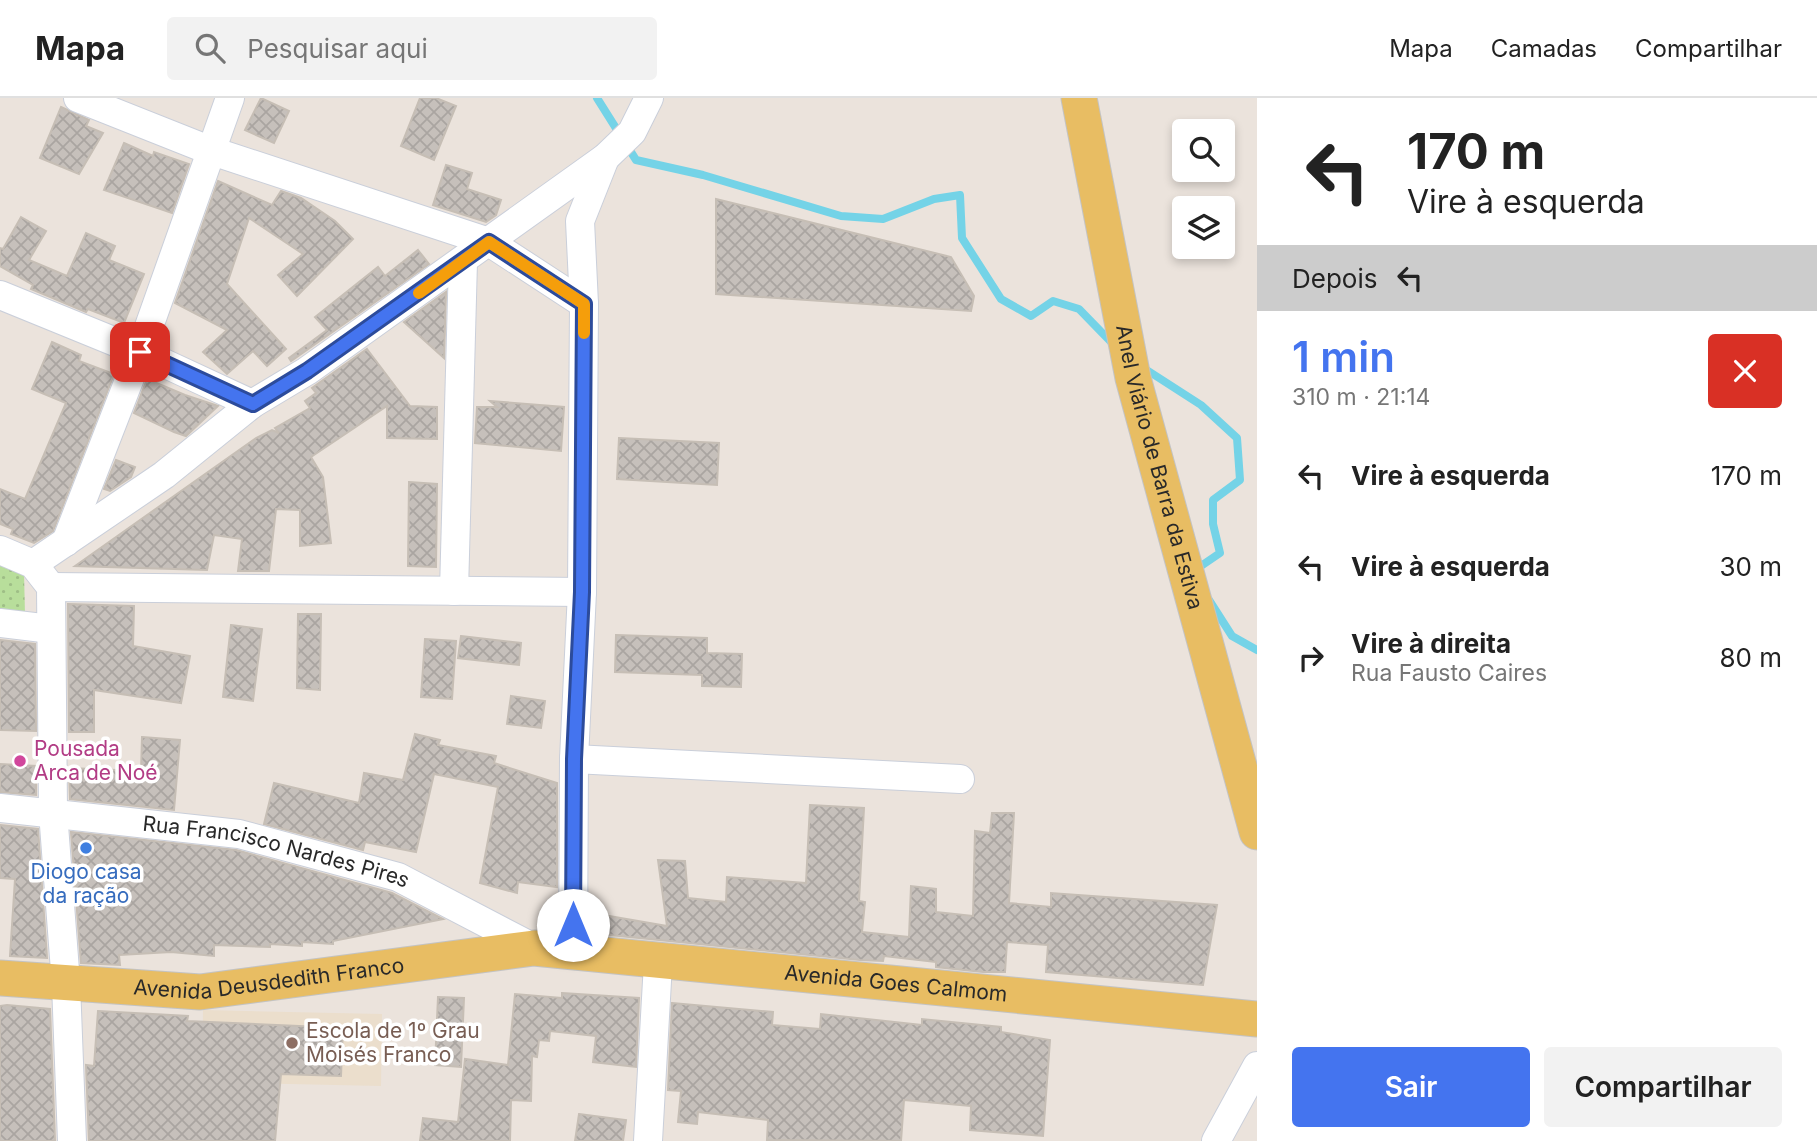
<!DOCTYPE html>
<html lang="pt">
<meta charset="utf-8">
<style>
body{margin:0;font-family:Inter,sans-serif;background:#f2f2f2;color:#222;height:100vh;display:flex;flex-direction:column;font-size:26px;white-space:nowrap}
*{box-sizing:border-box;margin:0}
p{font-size:23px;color:#767676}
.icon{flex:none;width:38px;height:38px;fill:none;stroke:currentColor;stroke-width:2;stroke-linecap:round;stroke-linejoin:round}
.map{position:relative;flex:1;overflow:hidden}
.sheet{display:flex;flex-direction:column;background:#fff;width:560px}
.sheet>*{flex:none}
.guide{background:#fff;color:#222;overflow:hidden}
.fabs{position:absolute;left:1172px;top:21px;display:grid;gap:14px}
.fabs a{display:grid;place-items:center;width:63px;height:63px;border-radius:7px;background:#fff;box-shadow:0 4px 10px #0003;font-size:35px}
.pin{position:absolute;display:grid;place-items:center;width:60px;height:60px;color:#fff;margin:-30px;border-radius:14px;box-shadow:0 4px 10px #0006}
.me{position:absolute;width:77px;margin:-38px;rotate:0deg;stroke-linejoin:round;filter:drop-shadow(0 0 5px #0008)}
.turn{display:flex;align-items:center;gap:24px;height:147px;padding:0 35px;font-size:32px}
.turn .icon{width:91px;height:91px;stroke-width:2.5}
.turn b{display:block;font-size:49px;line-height:60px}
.then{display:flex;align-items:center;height:66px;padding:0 35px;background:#0003;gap:14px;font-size:26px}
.round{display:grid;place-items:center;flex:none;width:74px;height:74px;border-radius:7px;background:#f2f2f2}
.overview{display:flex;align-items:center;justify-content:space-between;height:119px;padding:0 35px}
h1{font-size:42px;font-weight:600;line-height:52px;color:#4474ef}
.action{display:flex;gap:14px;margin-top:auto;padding:14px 35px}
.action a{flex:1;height:80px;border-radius:7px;background:#4474ef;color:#fff;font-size:28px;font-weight:600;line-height:80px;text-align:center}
.action a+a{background:#f2f2f2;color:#222}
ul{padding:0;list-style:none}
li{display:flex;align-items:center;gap:21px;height:91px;padding:0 35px}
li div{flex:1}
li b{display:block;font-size:26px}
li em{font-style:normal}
header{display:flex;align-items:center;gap:42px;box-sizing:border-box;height:98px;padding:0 35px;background:#fff;border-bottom:2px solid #e0e0e0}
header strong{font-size:33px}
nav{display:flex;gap:38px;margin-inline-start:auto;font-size:24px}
.search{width:490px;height:63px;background:#f2f2f2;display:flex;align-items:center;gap:18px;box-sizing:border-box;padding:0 24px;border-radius:7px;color:#767676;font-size:26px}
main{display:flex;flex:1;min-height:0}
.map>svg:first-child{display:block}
</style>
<header>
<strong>Mapa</strong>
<div class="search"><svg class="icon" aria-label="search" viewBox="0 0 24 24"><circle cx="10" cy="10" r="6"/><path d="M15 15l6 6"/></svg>Pesquisar aqui</div>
<nav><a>Mapa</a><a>Camadas</a><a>Compartilhar</a></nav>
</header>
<main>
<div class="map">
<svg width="1257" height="1043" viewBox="0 0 1257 1043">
<defs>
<pattern id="park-dots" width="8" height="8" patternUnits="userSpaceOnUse" patternTransform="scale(1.75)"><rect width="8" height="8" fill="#b8de9b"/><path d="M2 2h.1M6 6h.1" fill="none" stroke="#9ebe86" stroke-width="1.8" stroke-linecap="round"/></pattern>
<pattern id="building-cross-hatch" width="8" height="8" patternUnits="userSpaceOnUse" patternTransform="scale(1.75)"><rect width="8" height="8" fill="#c6c0bb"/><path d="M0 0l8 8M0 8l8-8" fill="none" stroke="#aaa5a1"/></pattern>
</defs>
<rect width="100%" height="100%" fill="#ebe3dc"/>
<polygon fill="#ebdecc" points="203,912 382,916 381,988 202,984"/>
<polygon fill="url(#park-dots)" points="0,464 24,474 25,517 0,515"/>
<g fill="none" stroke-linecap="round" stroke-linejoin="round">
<g stroke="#74d3e7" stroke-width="8">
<polyline points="597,0 636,62 703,77 841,118 883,121 934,101 960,97 962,140 1001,201 1031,218 1053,203 1079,211 1113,246"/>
<polyline points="1142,269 1201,307 1237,340 1240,382 1213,402 1213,426 1220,455 1198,470 1199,473"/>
<polyline points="1209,502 1232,538 1257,552"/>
</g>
</g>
<g fill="url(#building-cross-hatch)" stroke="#c6beb5" stroke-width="2">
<polygon points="261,0 289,13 274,45 245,32"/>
<polygon points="420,0 436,0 456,8 434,62 401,48"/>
<polygon points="61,9 89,22 86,28 103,35 79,76 40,60"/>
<polygon points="124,45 153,58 154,54 189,66 172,115 104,92"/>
<polygon points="446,67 472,75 467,91 501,102 496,117 486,124 433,107"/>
<polygon points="218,83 272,107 281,93 301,100 335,123 353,141 297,198 278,177 303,156 249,120 227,186 286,251 267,268 253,253 227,276 203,254 227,232 175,205"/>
<polygon points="716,101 951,159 974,198 971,213 716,196"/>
<polygon points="21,119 46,133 29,162 67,178 86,135 115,148 109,162 144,176 124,225 88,211 86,214 31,191 33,187 0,168 0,150 3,151"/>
<polygon points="418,152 429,166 291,263 289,260 327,232 315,219 378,169 385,178"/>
<polygon points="446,194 444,260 404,224"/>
<polygon points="52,244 81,257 79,263 114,276 53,433 34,445 11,436 13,431 0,426 0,391 25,401 66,305 32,291"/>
<polygon points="367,251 410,308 437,309 437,341 387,340 387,308 311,359 323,379 331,445 300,448 300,412 276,411 269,473 238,473 242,441 214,437 207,472 75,468 256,340 272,332 279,335 275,330 310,310 305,303 316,295 312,290"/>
<polygon points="147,281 185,297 218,308 186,338 174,334 134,315"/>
<polygon points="490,303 564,309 561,353 475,345 477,309 497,309"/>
<polygon points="619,340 719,345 717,387 617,381"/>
<polygon points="116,362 135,369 131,379 110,393 104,391"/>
<polygon points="409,384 437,386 436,469 408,468"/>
<polygon points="68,506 134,508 133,548 190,558 181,605 94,592 94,634 69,634"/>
<polygon points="298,516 321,516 320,592 297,590"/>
<polygon points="231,527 262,531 253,603 223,599"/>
<polygon points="616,537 707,540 707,555 742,556 741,589 702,588 702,577 615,574"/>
<polygon points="461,538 521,545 519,567 458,560"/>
<polygon points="425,541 456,543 452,601 421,599"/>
<polygon points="0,542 35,546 36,633 0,632"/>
<polygon points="511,598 545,603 541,630 507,626"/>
<polygon points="415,636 440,642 438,647 496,658 494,665 557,685 557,789 518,784 517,795 480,785 498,689 434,676 416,754 365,744 363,752 264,726 274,685 359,705 364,675 403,682"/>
<polygon points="142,639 180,642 174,712 70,701 69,670 141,673"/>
<polygon points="0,666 36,668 36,697 0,694"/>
<polygon points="810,707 864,710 859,803 865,804 862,834 909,839 911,788 936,791 936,814 973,818 975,733 990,735 992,715 1014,715 1009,805 1051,809 1051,795 1217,807 1203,887 1046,874 1048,847 1007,844 1005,874 983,874 936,869 936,864 884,858 883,863 860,862 600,836 603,817 667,828 658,762 685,763 688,800 726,804 727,779 806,785"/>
<polygon points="0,727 38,731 47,860 10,858 15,781 0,780"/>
<polygon points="71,734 236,752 392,795 443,821 333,843 333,846 302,844 302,848 270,846 270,849 214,847 214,858 171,854 119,857 120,867 81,865"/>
<polygon points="562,895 639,900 636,969 593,964 596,938 550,933 549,943 539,942 537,959 532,958 531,1003 511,1002 510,1043 420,1043 423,1020 458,1024 465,961 508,967 515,896 562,900"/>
<polygon points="438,899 464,900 461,969 435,967"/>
<polygon points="672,905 773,914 772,927 820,931 821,916 922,927 922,921 1001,929 1001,934 1050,942 1043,1038 970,1032 971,1008 904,1002 901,1043 767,1042 768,1022 698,1014 697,1026 678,1024 681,993 668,992"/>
<polygon points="7,907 50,911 55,1043 0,1043 0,908"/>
<polygon points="98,913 188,918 187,923 343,930 341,978 281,976 275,1043 89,1043 86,967 94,968"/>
<polygon points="579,1016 626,1022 623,1043 575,1043"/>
</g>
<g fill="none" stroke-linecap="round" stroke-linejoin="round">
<defs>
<g id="minor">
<polyline points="78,0 209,52 489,144 584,206"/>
<polyline points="0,197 140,254 252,306"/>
<polyline points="66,444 140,254 230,0"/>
<polyline points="0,452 33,466 51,489 53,714 66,886 72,1043"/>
<polyline points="33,466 164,377 252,306 307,273 605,60 632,34 649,0"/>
<polyline points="51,489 582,494"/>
<polyline points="454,493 463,163"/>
<polyline points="0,525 51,531"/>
<polyline points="574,661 960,681"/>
<path id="s1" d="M0 710 239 736 398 779 534 850"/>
<polyline points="573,855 574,661 582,494 584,206 580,123 605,60"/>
<polyline points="648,1043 658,865"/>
<polyline points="1216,1043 1257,968"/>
</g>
<g id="major">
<path id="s2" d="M1079 0 1133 280 1257 734"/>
<path id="s3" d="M0 880 200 894 534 850 1257 921"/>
</g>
</defs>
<use href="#minor" stroke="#cacfda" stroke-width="30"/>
<use href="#major" stroke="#c3c3c3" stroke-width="37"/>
<use href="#minor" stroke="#fff" stroke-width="28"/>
<use href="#major" stroke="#e8bd63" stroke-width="35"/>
</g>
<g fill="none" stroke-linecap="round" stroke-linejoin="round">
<defs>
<polyline id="route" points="140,254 253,306 307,273 489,144 584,206 582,494 574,661 573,827"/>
</defs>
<use href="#route" stroke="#2c4b9b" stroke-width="18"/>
<use href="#route" stroke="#4474ef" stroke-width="12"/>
<polyline stroke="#f59e0b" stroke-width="12" points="419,195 489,144 584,206 584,235"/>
</g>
<circle fill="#d1479c" stroke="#fff" stroke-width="2.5" cx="20" cy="663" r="7"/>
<circle fill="#3f7fe0" stroke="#fff" stroke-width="2.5" cx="86" cy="750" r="7"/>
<circle fill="#8d6e63" stroke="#fff" stroke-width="2.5" cx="292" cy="945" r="7"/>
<g text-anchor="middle" stroke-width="7" stroke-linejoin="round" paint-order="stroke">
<g font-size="21" fill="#292929" stroke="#fff">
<text dy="7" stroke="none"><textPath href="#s2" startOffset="378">Anel Viário de Barra da Estiva</textPath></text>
<text dy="7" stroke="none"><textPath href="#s1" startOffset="280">Rua Francisco Nardes Pires</textPath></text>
<text dy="7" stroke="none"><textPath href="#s3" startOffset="270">Avenida Deusdedith Franco</textPath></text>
<text dy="7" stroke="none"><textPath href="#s3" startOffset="901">Avenida Goes Calmom</textPath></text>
</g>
<g font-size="21" fill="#b23c85" stroke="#fff" text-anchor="start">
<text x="34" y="658">Pousada<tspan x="34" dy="24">Arca de Noé</tspan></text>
</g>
<g font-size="21" fill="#366cbe" stroke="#fff">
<text x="86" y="781">Diogo casa<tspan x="86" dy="24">da ração</tspan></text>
</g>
<g font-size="21" fill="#785e54" stroke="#fff" text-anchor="start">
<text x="306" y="940">Escola de 1º Grau<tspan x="306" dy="24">Moisés Franco</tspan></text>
</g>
</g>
</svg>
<div class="fabs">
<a><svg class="icon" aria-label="search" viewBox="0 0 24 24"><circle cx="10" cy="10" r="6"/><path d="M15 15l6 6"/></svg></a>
<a><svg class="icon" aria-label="layers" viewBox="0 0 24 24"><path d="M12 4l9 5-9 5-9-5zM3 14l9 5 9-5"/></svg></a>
</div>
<div class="pin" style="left:140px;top:254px;background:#d93025"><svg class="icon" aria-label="arrive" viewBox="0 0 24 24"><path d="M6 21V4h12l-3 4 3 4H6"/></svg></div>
<svg class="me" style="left:573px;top:827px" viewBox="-20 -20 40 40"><circle r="19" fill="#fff"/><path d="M0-13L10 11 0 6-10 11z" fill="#4474ef"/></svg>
</div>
<section class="sheet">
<div class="guide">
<div class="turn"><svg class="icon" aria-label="left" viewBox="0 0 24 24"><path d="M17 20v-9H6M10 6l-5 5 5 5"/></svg><div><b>170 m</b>Vire à esquerda</div></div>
<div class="then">Depois<svg class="icon" aria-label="left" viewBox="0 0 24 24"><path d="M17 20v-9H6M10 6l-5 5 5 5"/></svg></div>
</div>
<div class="overview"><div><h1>1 min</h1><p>310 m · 21:14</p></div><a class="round" style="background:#d93025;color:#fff"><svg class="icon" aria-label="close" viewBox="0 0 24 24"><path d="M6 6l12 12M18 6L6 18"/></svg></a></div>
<ul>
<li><svg class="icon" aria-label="left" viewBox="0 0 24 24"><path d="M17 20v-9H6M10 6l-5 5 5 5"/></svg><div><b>Vire à esquerda</b></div><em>170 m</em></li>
<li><svg class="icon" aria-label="left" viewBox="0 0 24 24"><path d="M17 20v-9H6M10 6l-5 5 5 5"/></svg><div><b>Vire à esquerda</b></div><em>30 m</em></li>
<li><svg class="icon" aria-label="right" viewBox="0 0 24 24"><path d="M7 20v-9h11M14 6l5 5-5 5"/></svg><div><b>Vire à direita</b><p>Rua Fausto Caires</p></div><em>80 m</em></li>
</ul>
<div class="action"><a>Sair</a><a>Compartilhar</a></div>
</section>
</main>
